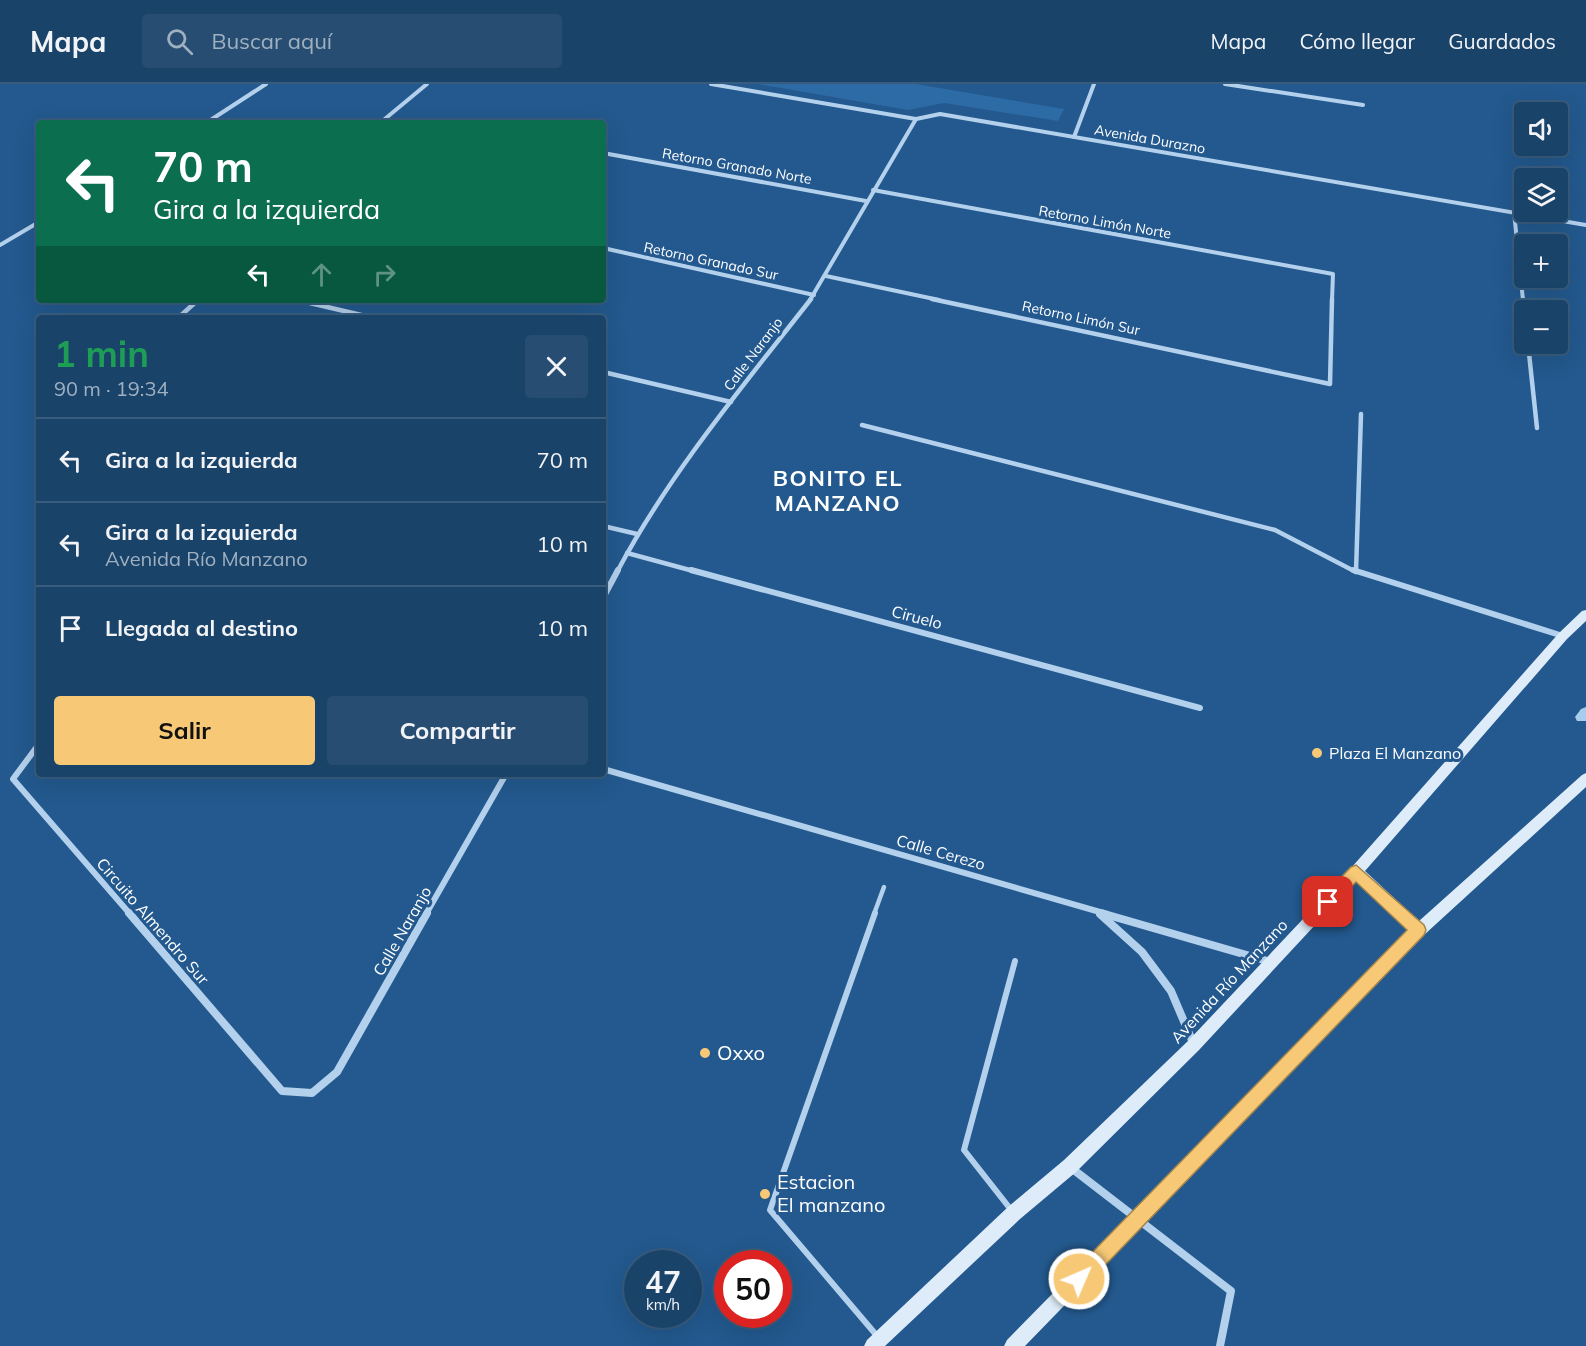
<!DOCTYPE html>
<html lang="es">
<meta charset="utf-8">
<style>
body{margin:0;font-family:Mulish,sans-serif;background:#274e72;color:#f1f3f6;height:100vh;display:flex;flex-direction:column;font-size:22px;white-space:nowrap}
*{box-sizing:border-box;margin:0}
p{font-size:20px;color:#9fb0c1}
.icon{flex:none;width:33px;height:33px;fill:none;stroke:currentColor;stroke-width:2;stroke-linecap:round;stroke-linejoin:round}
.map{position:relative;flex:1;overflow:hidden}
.details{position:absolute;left:36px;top:231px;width:570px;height:462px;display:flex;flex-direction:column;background:#1a436a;border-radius:6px;box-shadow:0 6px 24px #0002,0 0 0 2px #385c7e}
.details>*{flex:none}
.banner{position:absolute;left:36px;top:36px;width:570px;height:183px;border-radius:6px;box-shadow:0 6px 24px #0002,0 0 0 2px #385c7e;background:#0b6e4f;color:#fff;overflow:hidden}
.controls{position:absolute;left:1514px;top:18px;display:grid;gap:12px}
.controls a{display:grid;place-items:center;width:54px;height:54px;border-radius:6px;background:#1a436a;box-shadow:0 6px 24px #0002,0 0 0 2px #385c7e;font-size:30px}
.speed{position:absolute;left:624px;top:1166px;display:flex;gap:12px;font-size:30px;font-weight:700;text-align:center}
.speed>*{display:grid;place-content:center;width:78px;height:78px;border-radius:50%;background:#1a436a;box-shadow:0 6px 24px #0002,0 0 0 2px #385c7e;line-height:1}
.speed small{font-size:15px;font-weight:400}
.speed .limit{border:9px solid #d22;background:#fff;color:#111}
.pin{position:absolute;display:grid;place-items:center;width:51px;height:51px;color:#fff;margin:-26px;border-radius:12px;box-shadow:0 3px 9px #0006}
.me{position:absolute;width:66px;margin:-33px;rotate:45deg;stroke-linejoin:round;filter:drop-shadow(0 0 4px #0008)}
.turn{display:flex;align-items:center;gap:21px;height:126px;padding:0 18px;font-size:27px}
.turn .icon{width:78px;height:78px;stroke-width:2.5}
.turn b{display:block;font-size:42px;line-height:51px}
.lanes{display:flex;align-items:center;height:57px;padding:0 18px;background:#0003;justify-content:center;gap:30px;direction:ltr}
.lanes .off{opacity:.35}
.round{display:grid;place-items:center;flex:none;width:63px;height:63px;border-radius:6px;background:#274e72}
.summary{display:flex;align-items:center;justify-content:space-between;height:102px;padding:0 18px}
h1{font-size:36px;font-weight:700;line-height:45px;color:#1e9e55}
.action{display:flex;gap:12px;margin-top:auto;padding:12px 18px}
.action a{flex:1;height:69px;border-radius:6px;background:#f7c976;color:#111;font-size:24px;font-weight:700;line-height:69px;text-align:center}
.action a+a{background:#274e72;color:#f1f3f6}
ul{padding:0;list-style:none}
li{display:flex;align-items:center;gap:18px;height:84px;padding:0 18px;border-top:2px solid #385c7e}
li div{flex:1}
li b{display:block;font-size:22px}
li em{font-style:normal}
header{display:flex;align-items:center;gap:36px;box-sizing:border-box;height:84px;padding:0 30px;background:#1a436a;border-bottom:2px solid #385c7e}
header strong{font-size:28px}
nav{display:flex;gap:33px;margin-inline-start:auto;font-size:21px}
.search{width:420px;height:54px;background:#274e72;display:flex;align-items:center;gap:15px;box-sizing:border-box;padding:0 21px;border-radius:6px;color:#9fb0c1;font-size:22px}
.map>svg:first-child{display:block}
</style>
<header>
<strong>Mapa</strong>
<div class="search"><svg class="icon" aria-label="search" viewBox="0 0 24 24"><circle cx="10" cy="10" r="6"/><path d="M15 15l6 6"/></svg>Buscar aquí</div>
<nav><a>Mapa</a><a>Cómo llegar</a><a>Guardados</a></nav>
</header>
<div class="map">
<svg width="1586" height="1262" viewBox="0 0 1586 1262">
<rect width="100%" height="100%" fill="#23598e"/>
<polygon fill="#2d6ba6" points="757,0 916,0 1064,25 1058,37 944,19 908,26"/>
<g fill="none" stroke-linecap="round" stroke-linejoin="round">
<polygon fill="#a7cced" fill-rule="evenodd" points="1586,623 1586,637 1577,637 1575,633 1581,625"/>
<polyline stroke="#b3d0ec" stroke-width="4.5" points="874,830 884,803"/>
<g stroke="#b3d0ec" stroke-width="6">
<polyline points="875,829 770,1126 878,1253"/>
<polyline points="1012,1127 964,1066 1015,877"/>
</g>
<g stroke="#b3d0ec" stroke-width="4">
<polyline points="711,0 916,35 940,30 1586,141"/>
<polyline points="1225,0 1363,21"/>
<polyline points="206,39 266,0"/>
<polyline points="380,39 427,0"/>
<polyline points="1074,53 1094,0"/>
<polyline points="603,69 866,117"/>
<polyline points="873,106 1333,190 1332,216"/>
<polyline points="1514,128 1523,216"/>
<polyline points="0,161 39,138"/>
<polyline points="603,164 814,211"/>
<polyline points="826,192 939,216"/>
<polyline points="810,216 916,35"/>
</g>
<g stroke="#b3d0ec" stroke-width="4.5">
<polyline points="932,215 1330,300 1332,215"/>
<polyline points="1523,215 1524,226"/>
<polyline points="297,216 374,234"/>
<polyline points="178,234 198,216"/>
<polyline points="1528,260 1537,344"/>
<polyline points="603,288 731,318"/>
<polyline points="862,341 1275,446 1356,488"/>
<polyline points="603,442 637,450"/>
<polyline points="627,469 697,488"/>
<path d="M617 488C669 390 743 302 811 215"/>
<polyline points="1356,488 1361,330"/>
</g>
<g stroke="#b3d0ec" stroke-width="6">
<polyline points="691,486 1200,624"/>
<polyline points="1353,486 1563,552"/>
<polyline points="603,514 618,486"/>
<polyline points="39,660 13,695 130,830"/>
<polyline points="603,685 1107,830"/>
<polyline points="426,830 506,690"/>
</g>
<g stroke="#b3d0ec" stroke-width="8">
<polyline points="129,829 282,1007 312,1009 337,988 427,829"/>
<polyline points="1101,829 1271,878"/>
<polyline points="1100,830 1142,868 1171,907 1194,961"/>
<polyline points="1070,1083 1231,1207 1220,1262"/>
</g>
<polygon fill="#deecf9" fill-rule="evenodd" points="1586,526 1586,537 1567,555 1365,787 1419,837 1582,691 1586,689 1586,703 1424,851 1025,1262 1004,1262 1007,1256 1409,846 1356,797 1199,966 1076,1088 1020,1135 885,1262 864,1262 867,1256 1008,1123 1064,1076 1189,956 1351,784 1559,549 1582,527"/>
</g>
<polygon fill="#f7c976" stroke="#a1834d" stroke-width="1.5" points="1356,781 1424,841 1426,846 1424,851 1085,1202 1079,1205 1072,1202 1069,1195 1072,1189 1407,846 1356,798 1333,823 1328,826 1322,823 1320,818 1322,813 1351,783"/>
<g fill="#f7c976" stroke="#23598e" stroke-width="2">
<circle cx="1317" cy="669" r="6"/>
<circle cx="705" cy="969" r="6"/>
<circle cx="765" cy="1110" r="6"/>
</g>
<g text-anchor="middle" stroke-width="6" stroke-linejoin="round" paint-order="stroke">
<g font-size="14" fill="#fff" stroke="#23598e">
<text transform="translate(1150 55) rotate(10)" y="5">Avenida Durazno</text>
<text transform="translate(737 82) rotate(10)" y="5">Retorno Granado Norte</text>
<text transform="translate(1105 138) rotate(10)" y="5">Retorno Limón Norte</text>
<text transform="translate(711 177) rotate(12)" y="5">Retorno Granado Sur</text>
<text transform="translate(1081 234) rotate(12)" y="5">Retorno Limón Sur</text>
<text transform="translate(753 270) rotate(-53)" y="5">Calle Naranjo</text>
</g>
<g font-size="16" fill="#fff" stroke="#23598e">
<text transform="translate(917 533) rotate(15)" y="6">Ciruelo</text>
<text transform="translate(941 768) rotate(16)" y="6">Calle Cerezo</text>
<text transform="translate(153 837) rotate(49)" y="6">Circuito Almendro Sur</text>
<text transform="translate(402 847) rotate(-60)" y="6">Calle Naranjo</text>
<text transform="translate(1229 897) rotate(-47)" y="6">Avenida Río Manzano</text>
</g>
<g font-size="16" fill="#fff" stroke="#23598e" text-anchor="start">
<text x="1329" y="675">Plaza El Manzano</text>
</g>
<g font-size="20" fill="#fff" stroke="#23598e" text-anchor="start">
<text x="717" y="976">Oxxo</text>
<text x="777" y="1105">Estacion<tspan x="777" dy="23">El manzano</tspan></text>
</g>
<g font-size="22" font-weight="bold" letter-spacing="1.5" fill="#fff" stroke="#23598e">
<text x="838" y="402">BONITO EL<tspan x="838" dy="25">MANZANO</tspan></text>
</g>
</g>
</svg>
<div class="controls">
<a><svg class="icon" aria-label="sound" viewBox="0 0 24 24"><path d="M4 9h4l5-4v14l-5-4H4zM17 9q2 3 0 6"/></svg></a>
<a><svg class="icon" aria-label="layers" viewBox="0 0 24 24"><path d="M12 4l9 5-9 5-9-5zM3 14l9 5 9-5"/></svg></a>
<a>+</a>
<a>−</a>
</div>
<div class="speed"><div>47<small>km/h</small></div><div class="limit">50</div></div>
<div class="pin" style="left:1328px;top:818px;background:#d93025"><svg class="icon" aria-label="arrive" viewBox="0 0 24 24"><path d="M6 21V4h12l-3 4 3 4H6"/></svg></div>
<svg class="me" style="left:1079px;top:1195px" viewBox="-20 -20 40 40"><circle r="17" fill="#f7c976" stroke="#fff" stroke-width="3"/><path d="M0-11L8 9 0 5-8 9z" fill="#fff"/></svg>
<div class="banner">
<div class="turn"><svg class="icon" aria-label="left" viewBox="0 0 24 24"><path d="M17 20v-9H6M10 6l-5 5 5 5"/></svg><div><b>70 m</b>Gira a la izquierda</div></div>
<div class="lanes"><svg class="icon" aria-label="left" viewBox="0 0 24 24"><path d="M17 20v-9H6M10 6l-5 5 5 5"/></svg><svg class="icon off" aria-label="ahead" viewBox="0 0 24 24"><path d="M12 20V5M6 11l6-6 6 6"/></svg><svg class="icon off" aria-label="right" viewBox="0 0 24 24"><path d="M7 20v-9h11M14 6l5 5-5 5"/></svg></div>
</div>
<section class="details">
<div class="summary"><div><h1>1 min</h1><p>90 m · 19:34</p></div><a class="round"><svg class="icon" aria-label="close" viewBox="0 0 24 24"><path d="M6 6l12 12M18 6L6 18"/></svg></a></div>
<ul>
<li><svg class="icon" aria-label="left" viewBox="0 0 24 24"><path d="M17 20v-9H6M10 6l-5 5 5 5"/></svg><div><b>Gira a la izquierda</b></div><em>70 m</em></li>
<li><svg class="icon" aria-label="left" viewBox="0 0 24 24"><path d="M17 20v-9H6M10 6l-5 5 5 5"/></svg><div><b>Gira a la izquierda</b><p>Avenida Río Manzano</p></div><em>10 m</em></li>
<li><svg class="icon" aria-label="arrive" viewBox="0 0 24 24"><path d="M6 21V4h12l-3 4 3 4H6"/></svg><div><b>Llegada al destino</b></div><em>10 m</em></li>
</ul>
<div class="action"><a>Salir</a><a>Compartir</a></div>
</section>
</div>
